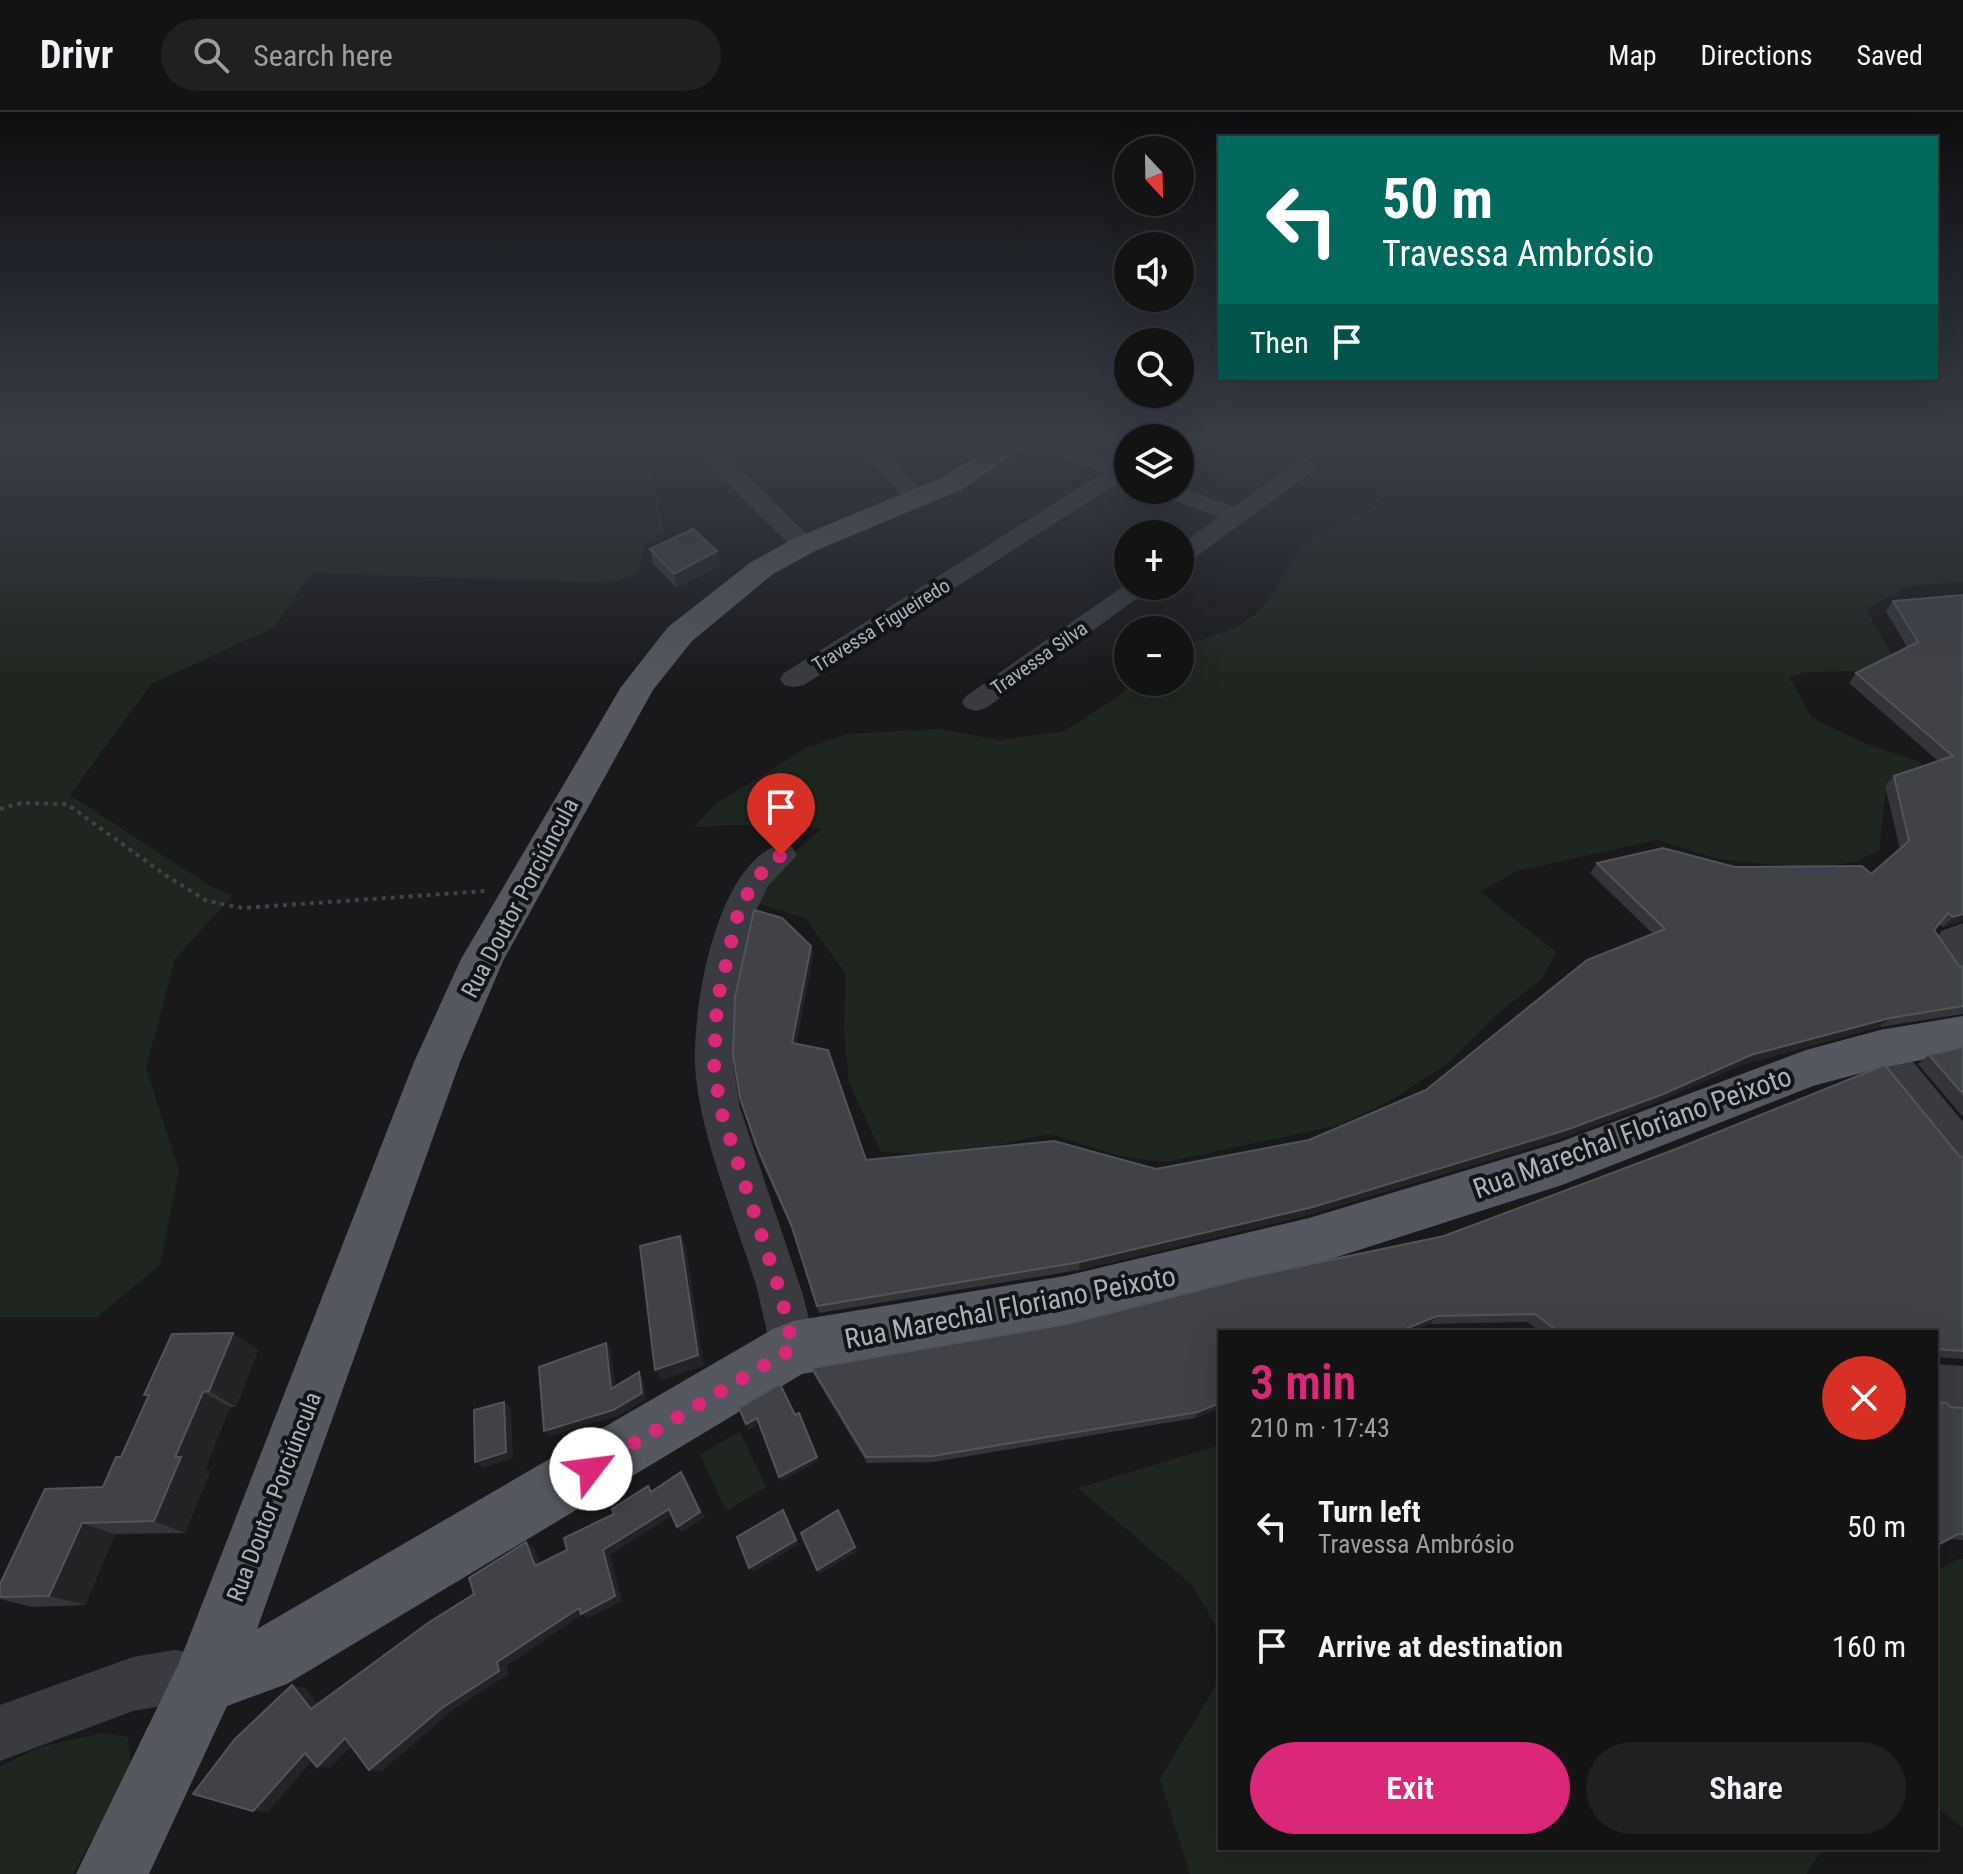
<!DOCTYPE html>
<meta charset="utf-8">
<style>
body{margin:0;font-family:"Roboto Condensed",sans-serif;background:#202022;color:#f1f3f6;height:100vh;display:flex;flex-direction:column;font-size:30px;white-space:nowrap}
*{box-sizing:border-box;margin:0}
p{font-size:26px;color:#9d9ea0}
.icon{flex:none;width:44px;height:44px;fill:none;stroke:currentColor;stroke-width:2;stroke-linecap:round;stroke-linejoin:round}
.map{position:relative;flex:1;overflow:hidden}
.sheet{position:absolute;left:1218px;top:1218px;width:720px;height:520px;display:flex;flex-direction:column;background:#131314;border-radius:0px;box-shadow:0 8px 32px #0002,0 0 0 2px #323234}
.sheet>*{flex:none}
.guide{position:absolute;left:1218px;top:24px;width:720px;height:244px;border-radius:0px;box-shadow:0 8px 32px #0002,0 0 0 2px #323234;background:#00695c;color:#fff;overflow:hidden}
.needle{width:52px;rotate:158deg}
.buttons{position:absolute;left:1114px;top:24px;display:grid;gap:16px}
.buttons a{display:grid;place-items:center;width:80px;height:80px;border-radius:50%;background:#131314;box-shadow:0 8px 32px #0002,0 0 0 2px #323234;font-size:40px}
.pin{position:absolute;display:grid;place-items:center;width:68px;height:68px;color:#fff;margin:-82px -34px;border-radius:50% 50% 50% 0;rotate:-45deg;box-shadow:0 0 8px #0007}
.pin .icon{rotate:45deg}
.me{position:absolute;width:88px;margin:-44px;rotate:60deg;stroke-linejoin:round;filter:drop-shadow(0 0 6px #0008)}
.turn{display:flex;align-items:center;gap:28px;height:168px;padding:0 32px;font-size:36px}
.turn .icon{width:104px;height:104px;stroke-width:2.5}
.turn b{display:block;font-size:56px;line-height:68px}
.then{display:flex;align-items:center;height:76px;padding:0 32px;background:#0003;gap:16px;font-size:30px}
.round{display:grid;place-items:center;flex:none;width:84px;height:84px;border-radius:42px;background:#202022}
.head{display:flex;align-items:center;justify-content:space-between;height:136px;padding:0 32px}
h1{font-size:48px;font-weight:600;line-height:60px;color:#db2777}
.primary-button{display:flex;gap:16px;margin-top:auto;padding:16px 32px}
.primary-button a{flex:1;height:92px;border-radius:48px;background:#db2777;color:#fff;font-size:32px;font-weight:600;line-height:92px;text-align:center}
.primary-button a+a{background:#202022;color:#f1f3f6}
ul{padding:0;list-style:none}
li{display:flex;align-items:center;gap:24px;height:120px;padding:0 32px}
li div{flex:1}
li b{display:block;font-size:30px}
li em{font-style:normal}
header{display:flex;align-items:center;gap:48px;box-sizing:border-box;height:112px;padding:0 40px;background:#131314;border-bottom:2px solid #323234}
header strong{font-size:38px}
nav{display:flex;gap:44px;margin-inline-start:auto;font-size:28px}
.search{width:560px;height:72px;background:#202022;display:flex;align-items:center;gap:20px;box-sizing:border-box;padding:0 28px;border-radius:44px;color:#9d9ea0;font-size:30px}
.map>svg:first-child{display:block}
</style>
<header>
<strong>Drivr</strong>
<div class="search"><svg class="icon" aria-label="search" viewBox="0 0 24 24"><circle cx="10" cy="10" r="6"/><path d="M15 15l6 6"/></svg>Search here</div>
<nav><a>Map</a><a>Directions</a><a>Saved</a></nav>
</header>
<div class="map">
<svg width="1963" height="1762" viewBox="0 0 1963 1762">
<rect width="100%" height="100%" fill="#19191b"/>
<g fill="#1e271f">
<polygon points="0,331 654,331 645,340 665,419 645,433 636,463 608,471 311,461 275,515 151,572 70,683 210,774 233,783 175,847 146,956 179,1059 160,1153 97,1205 0,1205"/>
<path d="M1386 331H1963V470L1908 474 1866 497 1893 544 1866 559 1807 560 1789 565 1812 606 1866 632 1923 651 1886 674 1879 738 1856 750 1806 756 1718 747 1657 728 1517 759 1480 780 1556 840 1542 866 1494 905 1447 952 1388 990 1339 1013 1166 1050 1123 1045 1050 1022 949 1043 881 1040 849 971 844 917 846 862 805 806 757 791 789 746 822 716 735 713 694 715 717 691 806 636 847 622 940 617 999 628 1065 619 1117 585 1134 570H1180V534C1217 523 1253 515 1274 480 1286 459 1294 439 1314 425 1336 410 1363 404 1386 388L1348 361 1344 348Z"/>
<polygon points="740,1320 766,1375 726,1399 700,1342"/>
<polygon points="1220,1333 1220,1520 1191,1472 1078,1376"/>
<polygon points="1958,1447 1963,1447 1963,1716 1936,1695 1936,1460"/>
<polygon points="1220,1567 1220,1736 1823,1736 1807,1762 1190,1762 1160,1667"/>
<polygon points="102,1621 128,1625 131,1657 73,1762 0,1762 0,1655 40,1635"/>
</g>
<g fill="none" stroke-linecap="round" stroke-linejoin="round">
<polyline stroke="#3f4248" stroke-width="4" stroke-dasharray="4 5" stroke-linecap="butt" points="0,697 21,691 67,692 165,763 207,789 243,796 486,779"/>
<g fill="#393b41" fill-rule="evenodd">
<polygon points="692,331 713,331 813,428 816,433 813,438 795,438 694,338"/>
<polygon points="855,331 878,331 925,383 929,388 925,393 909,393"/>
<polygon points="1037,331 1068,331 1118,351 1128,347 1128,370 1122,368 804,573 794,575 784,573 780,567 784,561 1103,361 1040,336"/>
<polygon points="1306,346 1317,353 1314,358 1189,450 1180,452 1180,433 1219,405 1160,383 1157,378 1180,378 1180,375 1234,395 1298,348"/>
<polygon points="1128,471 1128,474 1154,474 986,596 976,599 966,596 962,590 966,584"/>
<path d="M781 732 792 735 797 743 768 774 755 801 735 890 733 952 740 996 803 1183 816 1236 809 1252 793 1258 777 1252C766 1225 763 1197 755 1170 735 1106 698 1018 695 953 693 894 716 751 781 732Z"/>
<polygon points="1963,811 1963,866 1951,862 1933,835 1941,819"/>
<polygon points="1880,922 1893,926 1963,1010 1963,1057 1949,1051 1867,948 1861,937 1867,926"/>
<polygon points="1936,1252 1963,1254 1963,1300 1936,1298"/>
<polygon points="174,1538 205,1542 224,1550 232,1569 224,1588 205,1596 174,1592 133,1599 0,1649 0,1593 133,1545"/>
</g>
<polygon fill="#555860" fill-rule="evenodd" points="998,331 1030,331 963,377 815,439 773,462 692,529 653,578 503,849 460,950 257,1517 773,1217 793,1209 1065,1164 1309,1106 1560,1030 1806,938 1880,918 1963,904 1963,940 1880,956 1813,974 1562,1073 1309,1154 1065,1216 802,1262 287,1572 227,1594 149,1762 76,1762 179,1551 414,950 461,847 621,575 668,515 751,450 793,427 943,365"/>
</g>
<g fill="#343539">
<polygon points="650,437 720,454 677,476 653,452"/>
<polygon points="1963,483 1963,809 1943,815 1939,812 1934,818 1959,854 1963,855 1963,902 1879,915 1742,953 1652,992 1559,1027 1308,1103 1079,1158 819,1201 793,1120 759,1044 740,986 811,834 813,843 796,932 866,1048 1156,1057 1309,1028 1426,978 1653,822 1590,761 1597,751 1735,755 1871,762 1900,737 1885,674 1894,664 1938,649 1849,571 1856,561 1907,535 1886,499 1893,489"/>
<polygon points="1963,935 1963,1005 1918,952 1929,943"/>
<polygon points="1959,1044 1963,1046 1963,1247 1936,1245 1936,1220 1541,1220 1527,1210 1430,1212 1220,1220 1220,1296 1195,1306 933,1350 867,1351 814,1263 812,1256 1067,1212"/>
<polygon points="258,1238 236,1295 230,1295 205,1357 210,1359 185,1421 115,1422 85,1493 32,1495 0,1487 0,1472 103,1375 121,1345 148,1285 144,1283"/>
<polygon points="1950,1295 1963,1296 1963,1428 1949,1427"/>
</g>
<g fill="#242427">
<polygon points="717,439 720,454 677,476 674,462"/>
<polygon points="1963,802 1963,809 1943,815 1953,805"/>
<polygon points="811,834 813,843 794,940 792,931"/>
<polygon points="1890,906 1879,915 1742,953 1652,992 1559,1027 1308,1103 1079,1158 1080,1150 1751,943"/>
<polygon points="680,1124 686,1135 704,1254 662,1268 655,1258"/>
<polygon points="1437,1204 1430,1212 1409,1220 1398,1220"/>
<polygon points="233,1221 258,1238 236,1295 209,1279"/>
<polygon points="606,1231 611,1238 616,1283 611,1277"/>
<polygon points="639,1260 643,1266 646,1287 618,1304 550,1324 544,1319"/>
<polygon points="203,1280 230,1295 205,1357 210,1359 185,1421 154,1409 175,1345"/>
<polygon points="504,1290 511,1296 513,1346 483,1356 475,1350"/>
<polygon points="1220,1291 1220,1296 1195,1306 1198,1300"/>
<polygon points="799,1301 819,1349 782,1369 779,1365"/>
<polygon points="757,1306 759,1311 749,1318 746,1312"/>
<polygon points="681,1360 686,1366 705,1405 682,1420 677,1415"/>
<polygon points="669,1397 674,1402 610,1443 622,1489 588,1506 582,1503 506,1554 509,1562 453,1598 381,1660 369,1658 497,1550 603,1438"/>
<polygon points="783,1398 799,1432 753,1460 749,1456"/>
<polygon points="82,1411 115,1422 85,1493 49,1484"/>
<polygon points="526,1430 534,1435 543,1459 535,1454"/>
<polygon points="855,1435 857,1440 820,1462 817,1458"/>
<polygon points="292,1573 305,1576 324,1599 311,1597"/>
<polygon points="345,1626 358,1628 330,1656 317,1655"/>
<polygon points="305,1641 318,1642 268,1700 253,1699"/>
</g>
<g fill="#414247" stroke="#515459" stroke-width="2">
<polygon points="693,417 717,439 674,462 650,437"/>
<polygon points="1963,483 1963,802 1953,805 1948,801 1934,818 1959,854 1963,855 1963,894 1890,906 1751,943 1661,983 1566,1018 1313,1095 1080,1150 817,1194 791,1112 757,1035 740,986 733,943 735,885 754,798 782,806 811,834 792,931 828,938 866,1048 1054,1029 1156,1057 1309,1028 1426,978 1587,848 1665,817 1597,751 1663,736 1735,755 1862,754 1871,762 1909,729 1894,664 1953,644 1856,561 1918,530 1893,489"/>
<polygon points="1963,935 1963,982 1929,943"/>
<polygon points="1885,953 1959,1044 1963,1046 1963,1239 1936,1237 1936,1220 1559,1220 1535,1202 1437,1204 1398,1220 1220,1220 1220,1291 1198,1300 933,1344 866,1345 812,1256 1067,1212 1254,1164 1444,1124 1676,1037"/>
<polygon points="680,1124 698,1243 655,1258 640,1134"/>
<polygon points="233,1221 209,1279 203,1280 175,1345 181,1345 154,1409 82,1411 49,1484 0,1485 0,1472 45,1377 103,1375 116,1345 121,1345 149,1283 144,1283 172,1222"/>
<polygon points="606,1231 611,1277 639,1260 642,1281 613,1298 544,1319 539,1255"/>
<polygon points="780,1272 795,1303 799,1301 817,1345 779,1365 757,1306 746,1312 739,1296"/>
<polygon points="504,1290 506,1340 475,1350 474,1298"/>
<polygon points="1936,1290 1947,1291 1950,1295 1963,1296 1963,1422 1958,1422 1936,1434"/>
<polygon points="681,1360 700,1400 677,1415 669,1397 603,1438 615,1484 581,1502 579,1496 497,1550 499,1559 442,1596 369,1658 345,1626 317,1655 305,1641 253,1699 193,1682 235,1627 292,1573 311,1597 428,1511 474,1482 469,1466 526,1430 535,1454 567,1438 564,1426 614,1402 612,1397 648,1374 651,1380"/>
<polygon points="783,1398 796,1428 749,1456 737,1425"/>
<polygon points="838,1398 855,1435 817,1458 801,1421"/>
</g>
<linearGradient id="sky" x2="0" y2="1"><stop stop-color="#0e0e0f"/><stop offset="0.57" stop-color="#383e4a"/><stop offset="1" stop-color="#383e4a" stop-opacity="0"/></linearGradient>
<rect width="1963" height="578" fill="url(#sky)"/>
<g fill="none" stroke-linecap="round" stroke-linejoin="round">
<polyline stroke="#db2777" stroke-width="14" stroke-dasharray="0 25.2" points="591,1357 793,1236 781,1183 720,996 714,952 717,890 738,801 755,767 781,743"/>
</g>
<g text-anchor="middle" stroke-width="8" stroke-linejoin="round" paint-order="stroke">
<g font-size="20" fill="#aab0bc" stroke="#131416">
<text transform="translate(881 513) rotate(-32)" y="7">Travessa Figueiredo</text>
<text transform="translate(1039 546) rotate(-35)" y="7">Travessa Silva</text>
</g>
<g font-size="24" fill="#aab0bc" stroke="#131416">
<text transform="translate(520 786) rotate(-62)" y="8">Rua Doutor Porciúncula</text>
<text transform="translate(274 1385) rotate(-69)" y="8">Rua Doutor Porciúncula</text>
</g>
<g font-size="28" fill="#aab0bc" stroke="#131416">
<text transform="translate(1632 1020) rotate(-20)" y="10">Rua Marechal Floriano Peixoto</text>
<text transform="translate(1010 1195) rotate(-11)" y="10">Rua Marechal Floriano Peixoto</text>
</g>
</g>
</svg>
<div class="buttons">
<a><svg class="needle" viewBox="-14 -14 28 28"><path d="M0-13l5 13h-10z" fill="#e53935"/><path d="M0 13l5-13h-10z" fill="#9d9ea0"/></svg></a>
<a><svg class="icon" aria-label="sound" viewBox="0 0 24 24"><path d="M4 9h4l5-4v14l-5-4H4zM17 9q2 3 0 6"/></svg></a>
<a><svg class="icon" aria-label="search" viewBox="0 0 24 24"><circle cx="10" cy="10" r="6"/><path d="M15 15l6 6"/></svg></a>
<a><svg class="icon" aria-label="layers" viewBox="0 0 24 24"><path d="M12 4l9 5-9 5-9-5zM3 14l9 5 9-5"/></svg></a>
<a>+</a>
<a>−</a>
</div>
<div class="pin" style="left:781px;top:743px;background:#d93025"><svg class="icon" aria-label="arrive" viewBox="0 0 24 24"><path d="M6 21V4h12l-3 4 3 4H6"/></svg></div>
<svg class="me" style="left:591px;top:1357px" viewBox="-20 -20 40 40"><circle r="19" fill="#fff"/><path d="M0-13L10 11 0 6-10 11z" fill="#db2777"/></svg>
<div class="guide">
<div class="turn"><svg class="icon" aria-label="left" viewBox="0 0 24 24"><path d="M17 20v-9H6M10 6l-5 5 5 5"/></svg><div><b>50 m</b>Travessa Ambrósio</div></div>
<div class="then">Then<svg class="icon" aria-label="arrive" viewBox="0 0 24 24"><path d="M6 21V4h12l-3 4 3 4H6"/></svg></div>
</div>
<section class="sheet">
<div class="head"><div><h1>3 min</h1><p>210 m · 17:43</p></div><a class="round" style="background:#d93025;color:#fff"><svg class="icon" aria-label="close" viewBox="0 0 24 24"><path d="M6 6l12 12M18 6L6 18"/></svg></a></div>
<ul>
<li><svg class="icon" aria-label="left" viewBox="0 0 24 24"><path d="M17 20v-9H6M10 6l-5 5 5 5"/></svg><div><b>Turn left</b><p>Travessa Ambrósio</p></div><em>50 m</em></li>
<li><svg class="icon" aria-label="arrive" viewBox="0 0 24 24"><path d="M6 21V4h12l-3 4 3 4H6"/></svg><div><b>Arrive at destination</b></div><em>160 m</em></li>
</ul>
<div class="primary-button"><a>Exit</a><a>Share</a></div>
</section>
</div>
